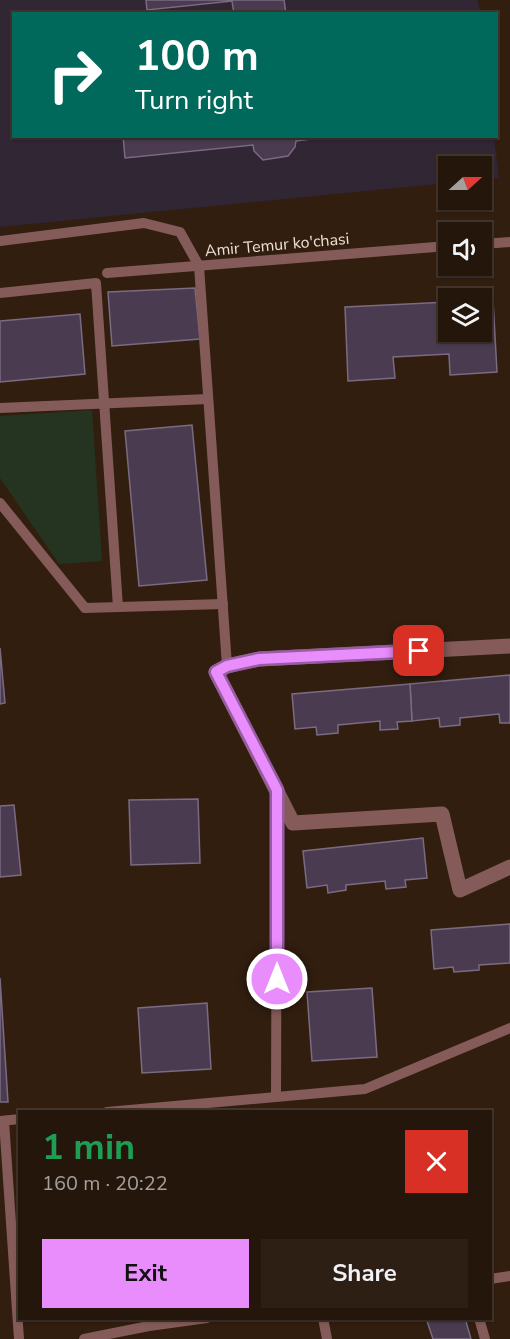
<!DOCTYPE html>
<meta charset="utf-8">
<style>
body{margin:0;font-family:"Nunito Sans",sans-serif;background:#2d1f14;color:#f1f3f6;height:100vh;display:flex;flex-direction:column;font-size:22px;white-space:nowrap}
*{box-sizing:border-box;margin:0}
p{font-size:20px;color:#a39f9d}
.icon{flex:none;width:33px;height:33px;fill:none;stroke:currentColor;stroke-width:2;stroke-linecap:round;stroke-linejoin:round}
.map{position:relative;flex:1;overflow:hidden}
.panel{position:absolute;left:18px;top:1110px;width:474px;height:210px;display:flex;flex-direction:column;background:#25160b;border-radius:0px;box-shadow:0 2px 4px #0004,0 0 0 2px #42352c}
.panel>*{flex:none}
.banner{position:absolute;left:12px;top:12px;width:486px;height:126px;border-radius:0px;box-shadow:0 2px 4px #0004,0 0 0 2px #42352c;background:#00695c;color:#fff;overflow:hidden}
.needle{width:39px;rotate:69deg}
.controls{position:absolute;left:438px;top:156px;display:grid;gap:12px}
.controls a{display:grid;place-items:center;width:54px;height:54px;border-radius:0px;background:#25160b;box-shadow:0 2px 4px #0004,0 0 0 2px #42352c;font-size:30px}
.pin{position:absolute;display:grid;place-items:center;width:51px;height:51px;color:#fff;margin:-26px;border-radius:12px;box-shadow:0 3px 9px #0006}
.me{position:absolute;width:66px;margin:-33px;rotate:0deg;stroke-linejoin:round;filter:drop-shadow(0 0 4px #0008)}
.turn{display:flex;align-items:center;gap:21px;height:126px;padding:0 24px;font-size:27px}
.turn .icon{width:78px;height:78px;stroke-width:2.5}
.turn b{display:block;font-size:42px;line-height:51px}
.round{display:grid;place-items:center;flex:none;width:63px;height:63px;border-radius:0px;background:#2d1f14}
.overview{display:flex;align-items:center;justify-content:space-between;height:102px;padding:0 24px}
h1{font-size:36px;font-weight:700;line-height:45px;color:#1e9e55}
.cta{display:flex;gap:12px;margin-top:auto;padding:12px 24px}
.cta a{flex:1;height:69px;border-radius:0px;background:#ea8dfc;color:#111;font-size:24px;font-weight:700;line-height:69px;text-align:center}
.cta a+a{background:#2d1f14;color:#f1f3f6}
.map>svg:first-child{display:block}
</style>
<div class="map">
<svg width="510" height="1339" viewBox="0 0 510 1339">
<rect width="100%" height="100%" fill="#311e0f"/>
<polygon fill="#302634" points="0,0 478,0 480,13 14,14 14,136 494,137 499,178 482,180 482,166 448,166 448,183 0,227"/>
<polygon fill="#253420" points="92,410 102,561 59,564 0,478 0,416"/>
<g fill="#4a3b50" stroke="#7b6b82" stroke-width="1.5">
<polygon points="146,0 284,0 286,14 234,14 232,1 147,10"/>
<polygon points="123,136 335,136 296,141 295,147 288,156 263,160 254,151 253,145 125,158"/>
<polygon points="195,288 200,339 112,346 108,292"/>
<polygon points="482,300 493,300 497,372 450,375 449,354 393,357 395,378 348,381 345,307 448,302 448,332 482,332"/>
<polygon points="80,314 85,374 0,382 0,321"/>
<polygon points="192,425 207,580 139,586 125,431"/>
<polygon points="0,648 5,703 0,704"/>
<polygon points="510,675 510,723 500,723 499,714 460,718 460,725 440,727 439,718 412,721 410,684"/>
<polygon points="410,684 412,721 397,722 398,729 380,730 380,721 338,725 338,733 317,735 316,727 295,729 292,694"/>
<polygon points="198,799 200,863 131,865 129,800"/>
<polygon points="14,805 21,875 0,877 0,806"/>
<polygon points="423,838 427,878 405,880 406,887 386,889 385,881 346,885 346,890 328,893 327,885 307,888 303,851"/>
<polygon points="510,924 510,963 479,965 479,970 454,972 453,967 434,969 431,930"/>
<polygon points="0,978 8,1102 0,1102"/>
<polygon points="372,988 377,1057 312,1061 307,992"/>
<polygon points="207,1003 211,1069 142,1073 138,1008"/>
<polygon points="426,1318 465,1318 471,1339 433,1339"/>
</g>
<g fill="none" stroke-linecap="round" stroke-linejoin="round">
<g stroke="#845b59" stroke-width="10">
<polyline points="0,241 144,223 180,232 199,266 227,666"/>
<polyline points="482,244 510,242"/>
<polyline points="107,273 448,246"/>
<polyline points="0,293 96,283 118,607"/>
<polyline points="0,408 208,399"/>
<polyline points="0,503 85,608 223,604"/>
<polyline points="276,1097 277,794"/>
<polyline points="107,1112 365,1089 510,1028"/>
<polyline points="0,1121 20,1119"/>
<polyline points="4,1121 19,1339"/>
<polyline points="490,1279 510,1276"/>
<polyline points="323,1318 327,1339"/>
<polyline points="479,1318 485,1339"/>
<polyline points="84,1339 149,1326 207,1318"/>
</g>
<polyline stroke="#845b59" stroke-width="15" points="510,646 259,659 227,666 216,672 293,823 442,814 460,890 510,867"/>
</g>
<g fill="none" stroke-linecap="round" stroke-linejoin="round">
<defs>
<polyline id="route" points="277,979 277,790 216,672 227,666 259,659 419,651"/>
</defs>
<use href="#route" stroke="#985ca4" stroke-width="15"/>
<use href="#route" stroke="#ea8dfc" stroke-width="10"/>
</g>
<g text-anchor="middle" stroke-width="4.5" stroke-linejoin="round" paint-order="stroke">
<g font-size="16" fill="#ecdfd5" stroke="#311e0f">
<text transform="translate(277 244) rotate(-5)" y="6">Amir Temur ko'chasi</text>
</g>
</g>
</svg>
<div class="controls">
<a><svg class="needle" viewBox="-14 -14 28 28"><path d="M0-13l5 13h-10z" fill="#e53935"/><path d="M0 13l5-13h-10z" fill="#a39f9d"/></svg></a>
<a><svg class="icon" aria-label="sound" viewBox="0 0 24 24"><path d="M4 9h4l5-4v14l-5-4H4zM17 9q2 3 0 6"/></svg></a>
<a><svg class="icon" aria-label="layers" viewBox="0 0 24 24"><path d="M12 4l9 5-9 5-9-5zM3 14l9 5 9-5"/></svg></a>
</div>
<div class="pin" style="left:419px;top:651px;background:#d93025"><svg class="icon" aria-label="arrive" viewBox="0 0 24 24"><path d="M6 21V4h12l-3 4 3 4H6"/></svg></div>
<svg class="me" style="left:277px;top:979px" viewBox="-20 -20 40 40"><circle r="17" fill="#ea8dfc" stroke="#fff" stroke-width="3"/><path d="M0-11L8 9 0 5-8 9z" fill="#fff"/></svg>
<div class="banner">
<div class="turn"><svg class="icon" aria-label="right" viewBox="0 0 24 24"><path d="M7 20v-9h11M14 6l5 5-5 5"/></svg><div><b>100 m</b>Turn right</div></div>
</div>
<section class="panel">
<div class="overview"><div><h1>1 min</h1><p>160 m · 20:22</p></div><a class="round" style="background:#d93025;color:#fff"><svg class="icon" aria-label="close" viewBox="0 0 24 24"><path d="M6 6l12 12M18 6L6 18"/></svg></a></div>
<div class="cta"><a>Exit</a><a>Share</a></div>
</section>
</div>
